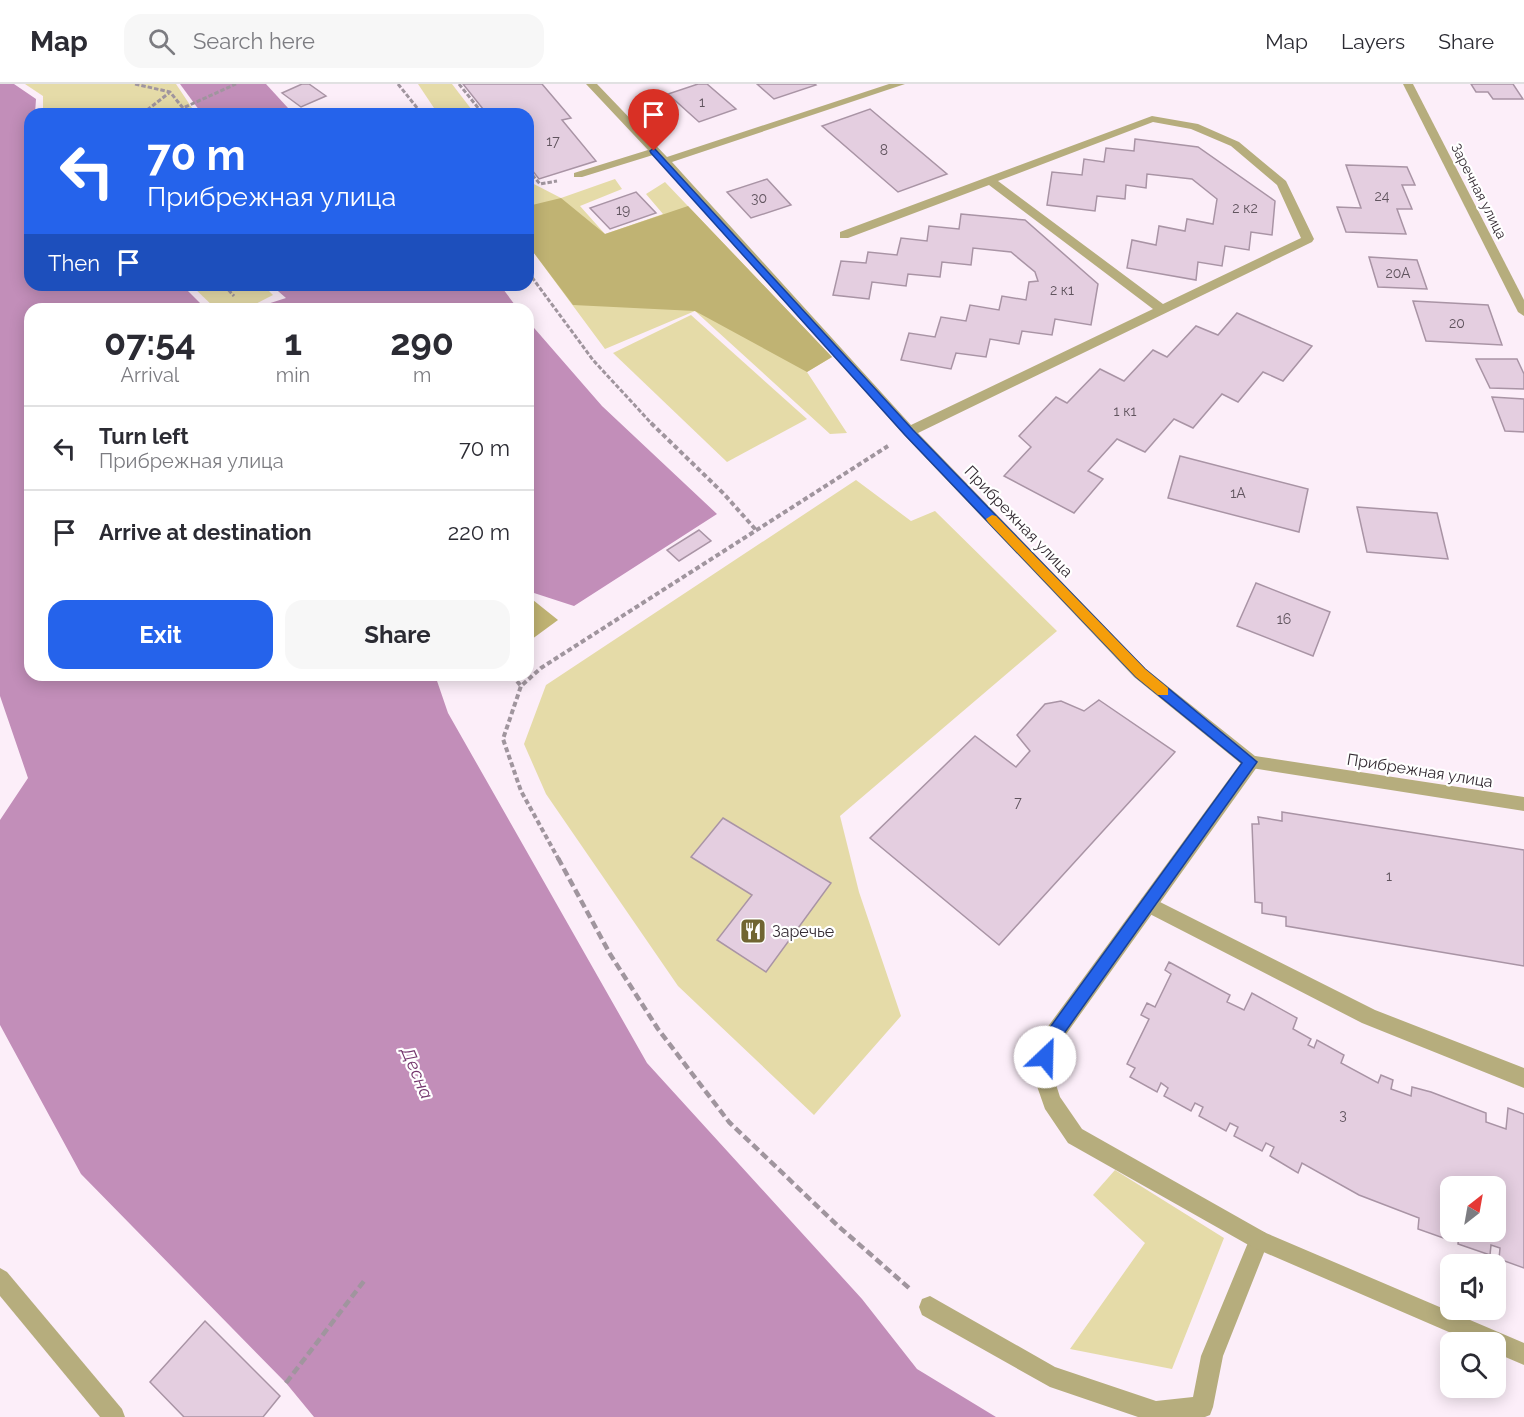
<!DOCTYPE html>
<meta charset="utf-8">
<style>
body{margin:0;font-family:Raleway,sans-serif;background:#f7f7f7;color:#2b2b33;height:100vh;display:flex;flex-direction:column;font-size:22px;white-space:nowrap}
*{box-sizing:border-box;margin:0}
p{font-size:20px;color:#7c7c81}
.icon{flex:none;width:33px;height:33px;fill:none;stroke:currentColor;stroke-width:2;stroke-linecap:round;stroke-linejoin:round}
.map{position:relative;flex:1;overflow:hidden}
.drawer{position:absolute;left:24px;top:219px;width:510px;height:378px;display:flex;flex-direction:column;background:#fff;border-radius:18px;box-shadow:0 3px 15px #0003}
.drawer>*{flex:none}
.banner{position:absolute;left:24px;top:24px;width:510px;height:183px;border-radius:18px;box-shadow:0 3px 15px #0003;background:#2563eb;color:#fff;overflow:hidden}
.needle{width:39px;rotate:31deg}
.controls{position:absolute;left:1440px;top:1092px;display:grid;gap:12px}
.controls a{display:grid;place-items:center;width:66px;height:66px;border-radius:12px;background:#fff;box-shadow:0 3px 15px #0003;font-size:30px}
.pin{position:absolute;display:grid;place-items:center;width:51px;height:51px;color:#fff;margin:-62px -26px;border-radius:50% 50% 50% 0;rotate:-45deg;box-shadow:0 0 6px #0007}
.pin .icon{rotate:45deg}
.me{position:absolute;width:66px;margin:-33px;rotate:24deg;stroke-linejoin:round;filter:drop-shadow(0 0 4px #0008)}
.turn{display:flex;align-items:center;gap:21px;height:126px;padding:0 24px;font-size:27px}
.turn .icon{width:78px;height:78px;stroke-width:2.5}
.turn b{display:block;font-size:42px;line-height:51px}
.then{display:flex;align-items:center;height:57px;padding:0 24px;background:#0003;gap:12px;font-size:22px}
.eta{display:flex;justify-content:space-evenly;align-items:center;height:102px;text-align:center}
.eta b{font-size:36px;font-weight:700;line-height:42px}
.action{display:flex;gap:12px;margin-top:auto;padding:12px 24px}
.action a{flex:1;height:69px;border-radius:18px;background:#2563eb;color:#fff;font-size:24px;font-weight:700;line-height:69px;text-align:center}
.action a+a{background:#f7f7f7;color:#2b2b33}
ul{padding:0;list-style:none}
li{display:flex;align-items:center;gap:18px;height:84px;padding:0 24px;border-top:2px solid #e1e1e2}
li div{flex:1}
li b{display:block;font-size:22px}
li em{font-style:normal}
header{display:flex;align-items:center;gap:36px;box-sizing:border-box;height:84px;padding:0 30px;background:#fff;border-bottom:2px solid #e1e1e2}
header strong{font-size:28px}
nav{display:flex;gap:33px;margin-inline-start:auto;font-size:21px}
.search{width:420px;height:54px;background:#f7f7f7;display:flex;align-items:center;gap:15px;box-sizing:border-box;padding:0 21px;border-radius:18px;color:#7c7c81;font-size:22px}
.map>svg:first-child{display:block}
</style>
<header>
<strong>Map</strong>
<div class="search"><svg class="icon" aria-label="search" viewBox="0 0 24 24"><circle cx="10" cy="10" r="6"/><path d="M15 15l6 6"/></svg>Search here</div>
<nav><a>Map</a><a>Layers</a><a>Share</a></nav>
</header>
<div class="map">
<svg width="1524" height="1333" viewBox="0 0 1524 1333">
<rect width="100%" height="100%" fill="#fceef9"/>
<g fill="#e5dba8">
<polygon points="25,0 176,0 196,30 43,30 43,12"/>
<polygon points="418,0 452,0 475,30 438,30"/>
<polygon points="615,95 622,105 580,122 605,150 663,130 646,110 665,98 832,273 807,288 847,349 830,350 695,227 605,265 528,161 528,97 561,114"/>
<polygon points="191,201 263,201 273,211 246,225 216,225"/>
<polygon points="691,231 807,335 727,378 613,269"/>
<polygon points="856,396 911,437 935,427 1057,547 840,732 859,808 901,932 814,1031 678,902 546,710 524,660 546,601"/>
<polygon points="1115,1086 1224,1154 1172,1285 1070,1265 1145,1159 1093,1111"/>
</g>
<g fill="#c0b373">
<polygon points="561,114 605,150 688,122 832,273 807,288 695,227 573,221 528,161 528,122"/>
<polygon points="528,512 558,536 528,558"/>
</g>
<g fill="#c28eb9">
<polygon points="0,0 14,0 36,15 35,30 30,30 30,201 182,201 206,225 30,225 30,591 435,591 448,629 647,979 862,1215 917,1285 996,1333 314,1333 286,1299 81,1090 0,941 0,736 28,694 0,612"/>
<polygon points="180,0 266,0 288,24 275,30 202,30"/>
<polygon points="271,201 500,201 518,225 252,225 286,214"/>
<polygon points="528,237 602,322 717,430 574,522 534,509 528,500"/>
</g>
<g fill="#e4cee0" stroke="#a994a5" stroke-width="1.5">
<polygon points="302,0 309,0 326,12 301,23 282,9"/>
<polygon points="463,0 542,0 571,34 562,36 596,77 539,95 528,81 528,30 487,30"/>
<polygon points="698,0 707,0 736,25 699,38 668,10"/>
<polygon points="757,0 815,0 816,1 774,15"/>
<polygon points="1471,0 1513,0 1523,15 1493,15 1488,8 1476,8"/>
<polygon points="870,25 947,90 898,108 822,42"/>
<polygon points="1135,55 1198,63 1275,117 1272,151 1251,148 1249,166 1225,162 1222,182 1198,178 1196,196 1127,184 1132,156 1156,161 1159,142 1185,147 1187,135 1213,140 1217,115 1192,95 1147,90 1146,104 1126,101 1125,115 1097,112 1095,127 1047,121 1052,88 1082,91 1084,75 1104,78 1106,64 1134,67"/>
<polygon points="1346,81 1407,83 1415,101 1402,101 1412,125 1397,125 1406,150 1346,148 1337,123 1361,124"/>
<polygon points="767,95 791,121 751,134 727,108"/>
<polygon points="636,108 656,129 610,145 590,124"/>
<polygon points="961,130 1025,136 1098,200 1091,241 1055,235 1052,251 1022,247 1019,260 990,255 986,273 956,269 951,285 901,276 909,249 935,253 941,233 966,237 970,221 999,226 1002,212 1026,216 1029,198 1038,197 1035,188 1011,168 973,164 971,181 942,178 940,193 908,190 906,202 872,198 869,215 833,211 841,177 866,179 868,168 897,171 901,154 927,157 929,142 959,145"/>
<polygon points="1369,173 1417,176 1427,205 1378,203"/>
<polygon points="1413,217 1488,221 1502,261 1426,257"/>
<polygon points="1237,229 1312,262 1283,297 1263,288 1238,318 1222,310 1193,344 1174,335 1145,368 1117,355 1088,387 1103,395 1074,429 1004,392 1031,363 1019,352 1056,313 1067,319 1100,285 1124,297 1153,266 1167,273 1196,242 1218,251"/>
<polygon points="1476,275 1517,275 1524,290 1524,305 1490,304"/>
<polygon points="1492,313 1524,315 1524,348 1505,347"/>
<polygon points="1180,372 1308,405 1299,448 1168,414"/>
<polygon points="1357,423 1437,429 1448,475 1367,468"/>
<polygon points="699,446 711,457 679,477 667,466"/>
<polygon points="1256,499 1330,528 1313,572 1237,542"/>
<polygon points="1099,616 1175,668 999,861 870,754 975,652 1016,683 1030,667 1017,651 1045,620 1061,617 1084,627"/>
<polygon points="1282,728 1524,766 1524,882 1286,842 1286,833 1262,829 1262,819 1255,818 1252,740 1259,740 1258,733 1282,737"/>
<polygon points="723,734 831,799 766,888 717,856 752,811 691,773"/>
<polygon points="1169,878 1230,911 1227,918 1244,926 1252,909 1297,934 1293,945 1311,955 1308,961 1314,964 1317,956 1344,971 1341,979 1378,999 1381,991 1393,996 1391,1005 1411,1012 1412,1003 1431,1008 1486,1029 1486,1038 1506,1045 1508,1024 1524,1030 1524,1184 1499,1175 1500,1164 1491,1161 1490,1171 1458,1160 1459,1149 1455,1148 1496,1148 1496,1102 1450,1102 1449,1156 1418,1145 1419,1134 1359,1111 1302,1079 1298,1089 1270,1072 1274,1063 1266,1059 1262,1067 1234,1052 1238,1043 1230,1039 1226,1047 1199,1032 1203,1023 1195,1019 1191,1027 1164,1012 1168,1004 1161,999 1157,1008 1130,993 1135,984 1127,980 1149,935 1141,931 1147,919 1155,923 1171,890 1165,886"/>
<polygon points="205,1237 280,1312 263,1333 184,1333 150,1298"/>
</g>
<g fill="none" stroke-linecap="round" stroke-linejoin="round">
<g stroke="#a0959e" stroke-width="3" stroke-dasharray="4.5 2" stroke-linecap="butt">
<polyline points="135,0 170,8 183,24 236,0"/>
<polyline points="398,0 422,30"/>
<polyline points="459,0 483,30"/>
<polyline points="142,30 169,9"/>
<polyline points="528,86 540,100 557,97"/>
<polyline points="528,188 593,276 652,340"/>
<polyline points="224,201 234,212"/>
</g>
<g stroke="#a0959e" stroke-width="4" stroke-dasharray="5 3" stroke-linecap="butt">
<polyline points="651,339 724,410 756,446"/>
<polyline points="512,591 521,602"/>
<polyline points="559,776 521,707 503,655 521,602 541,584 888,362"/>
</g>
<g stroke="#a0959e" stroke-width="4.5" stroke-dasharray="8 4" stroke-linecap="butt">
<polyline points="558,774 610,870 658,945 729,1038 837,1141 909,1204"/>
<polyline points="286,1299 364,1197"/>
</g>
<g fill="#b6ad7d" fill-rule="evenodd">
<path d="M586 0H597L667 73 889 0H905L672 78 911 341 1153 225 989 101 848 154H840V148L1152 32 1198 40 1239 58 1286 97 1314 155 1312 158 918 349 1146 585 1255 672 1524 713V727L1245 683 1134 593 904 351 653 71 582 93H574V89L648 66ZM1153 38 1191 45 1231 62 1277 101 1301 154 1163 220 998 97Z"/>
<polygon points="1148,812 1375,926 1524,984 1524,1004 1362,939 1142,826 1139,820 1142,814"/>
<polygon points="1259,1146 1266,1149 1269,1156 1223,1272 1213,1323 1210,1331 1205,1333 1138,1333 1050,1303 922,1231 919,1223 922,1215 930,1212 1055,1283 1156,1317 1193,1313 1201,1272 1252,1149"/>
<polygon points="0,1184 7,1188 122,1325 125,1333 100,1333 0,1212"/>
</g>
<g fill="#b6ad7d" fill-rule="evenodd">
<polygon points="1403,0 1413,0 1524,216 1524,232 1518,228"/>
<polygon points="1251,671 1257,673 1259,678 1257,683 1057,963 1052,988 1060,1013 1082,1045 1266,1149 1524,1259 1524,1281 1496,1269 1496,1258 1472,1258 1252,1163 1068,1059 1045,1025 1032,988 1041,952 1245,673"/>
</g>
</g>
<polygon fill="#2563eb" stroke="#184099" stroke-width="1.5" points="654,64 913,346 1145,585 1257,678 1055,962 1051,979 1045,981 1039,979 1037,973 1043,953 1242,679 1136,593 905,351 651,69 650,67"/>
<polygon fill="#f59e0b" points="992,431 996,432 1145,585 1168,604 1168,611 1158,611 1136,593 988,438 986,435"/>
<defs>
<symbol id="restaurant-square" viewBox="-11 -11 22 22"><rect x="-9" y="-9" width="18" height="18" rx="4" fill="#706532" stroke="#fff"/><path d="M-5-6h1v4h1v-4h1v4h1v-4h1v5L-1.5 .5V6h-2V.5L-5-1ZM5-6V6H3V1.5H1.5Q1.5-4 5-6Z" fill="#fff"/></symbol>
</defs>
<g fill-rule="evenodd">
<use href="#restaurant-square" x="738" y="832" width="30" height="30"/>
</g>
<g text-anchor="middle" stroke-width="4.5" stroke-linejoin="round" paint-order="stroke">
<g font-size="14" fill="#60545e">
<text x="702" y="23">1</text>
<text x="553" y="62">17</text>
<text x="884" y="71">8</text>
<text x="1382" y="117">24</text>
<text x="759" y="119">30</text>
<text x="1245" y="129">2 к2</text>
<text x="623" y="131">19</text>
<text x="1398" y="194">20А</text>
<text x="1062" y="211">2 к1</text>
<text x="1457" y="244">20</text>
<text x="1125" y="332">1 к1</text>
<text x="1238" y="414">1А</text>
<text x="1284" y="540">16</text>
<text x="1018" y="723">7</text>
<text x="1389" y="797">1</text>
<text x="1343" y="1036">3</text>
</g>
<g font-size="14" fill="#342b33" stroke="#fff">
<text transform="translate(1479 107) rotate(63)" y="5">Заречная улица</text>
</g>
<g font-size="16" fill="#342b33" stroke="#fff">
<text transform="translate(1019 437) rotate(46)" y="6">Прибрежная улица</text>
<text transform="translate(1420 686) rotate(9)" y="6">Прибрежная улица</text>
</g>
<g font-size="16" fill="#342b33" stroke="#fff" text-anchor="start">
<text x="772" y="853">Заречье</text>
</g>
<g font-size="18" font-style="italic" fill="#74366d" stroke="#fff">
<text transform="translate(417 989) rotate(67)" y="6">Десна</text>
</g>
</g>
</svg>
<div class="controls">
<a><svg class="needle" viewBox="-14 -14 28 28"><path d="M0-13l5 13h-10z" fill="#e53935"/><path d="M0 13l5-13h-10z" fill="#7c7c81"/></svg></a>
<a><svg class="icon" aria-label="sound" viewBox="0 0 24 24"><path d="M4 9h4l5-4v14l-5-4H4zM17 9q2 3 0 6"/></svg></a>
<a><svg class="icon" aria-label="search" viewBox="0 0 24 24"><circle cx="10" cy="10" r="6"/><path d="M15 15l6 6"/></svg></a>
</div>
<div class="pin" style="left:654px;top:67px;background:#d93025"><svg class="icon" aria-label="arrive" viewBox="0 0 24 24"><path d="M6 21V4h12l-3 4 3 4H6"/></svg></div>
<svg class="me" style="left:1045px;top:973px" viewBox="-20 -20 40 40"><circle r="19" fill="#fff"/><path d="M0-13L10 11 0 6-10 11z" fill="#2563eb"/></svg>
<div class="banner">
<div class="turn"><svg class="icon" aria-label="left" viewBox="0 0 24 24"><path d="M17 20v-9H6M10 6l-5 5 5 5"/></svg><div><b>70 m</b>Прибрежная улица</div></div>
<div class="then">Then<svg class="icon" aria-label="arrive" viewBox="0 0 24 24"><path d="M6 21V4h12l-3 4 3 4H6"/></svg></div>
</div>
<section class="drawer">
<div class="eta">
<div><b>07:54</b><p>Arrival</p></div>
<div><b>1</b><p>min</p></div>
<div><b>290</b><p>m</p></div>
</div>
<ul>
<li><svg class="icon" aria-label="left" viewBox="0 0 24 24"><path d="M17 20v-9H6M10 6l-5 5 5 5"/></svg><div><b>Turn left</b><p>Прибрежная улица</p></div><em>70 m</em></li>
<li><svg class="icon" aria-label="arrive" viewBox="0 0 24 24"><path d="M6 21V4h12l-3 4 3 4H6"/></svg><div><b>Arrive at destination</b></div><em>220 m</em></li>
</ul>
<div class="action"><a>Exit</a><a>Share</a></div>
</section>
</div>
